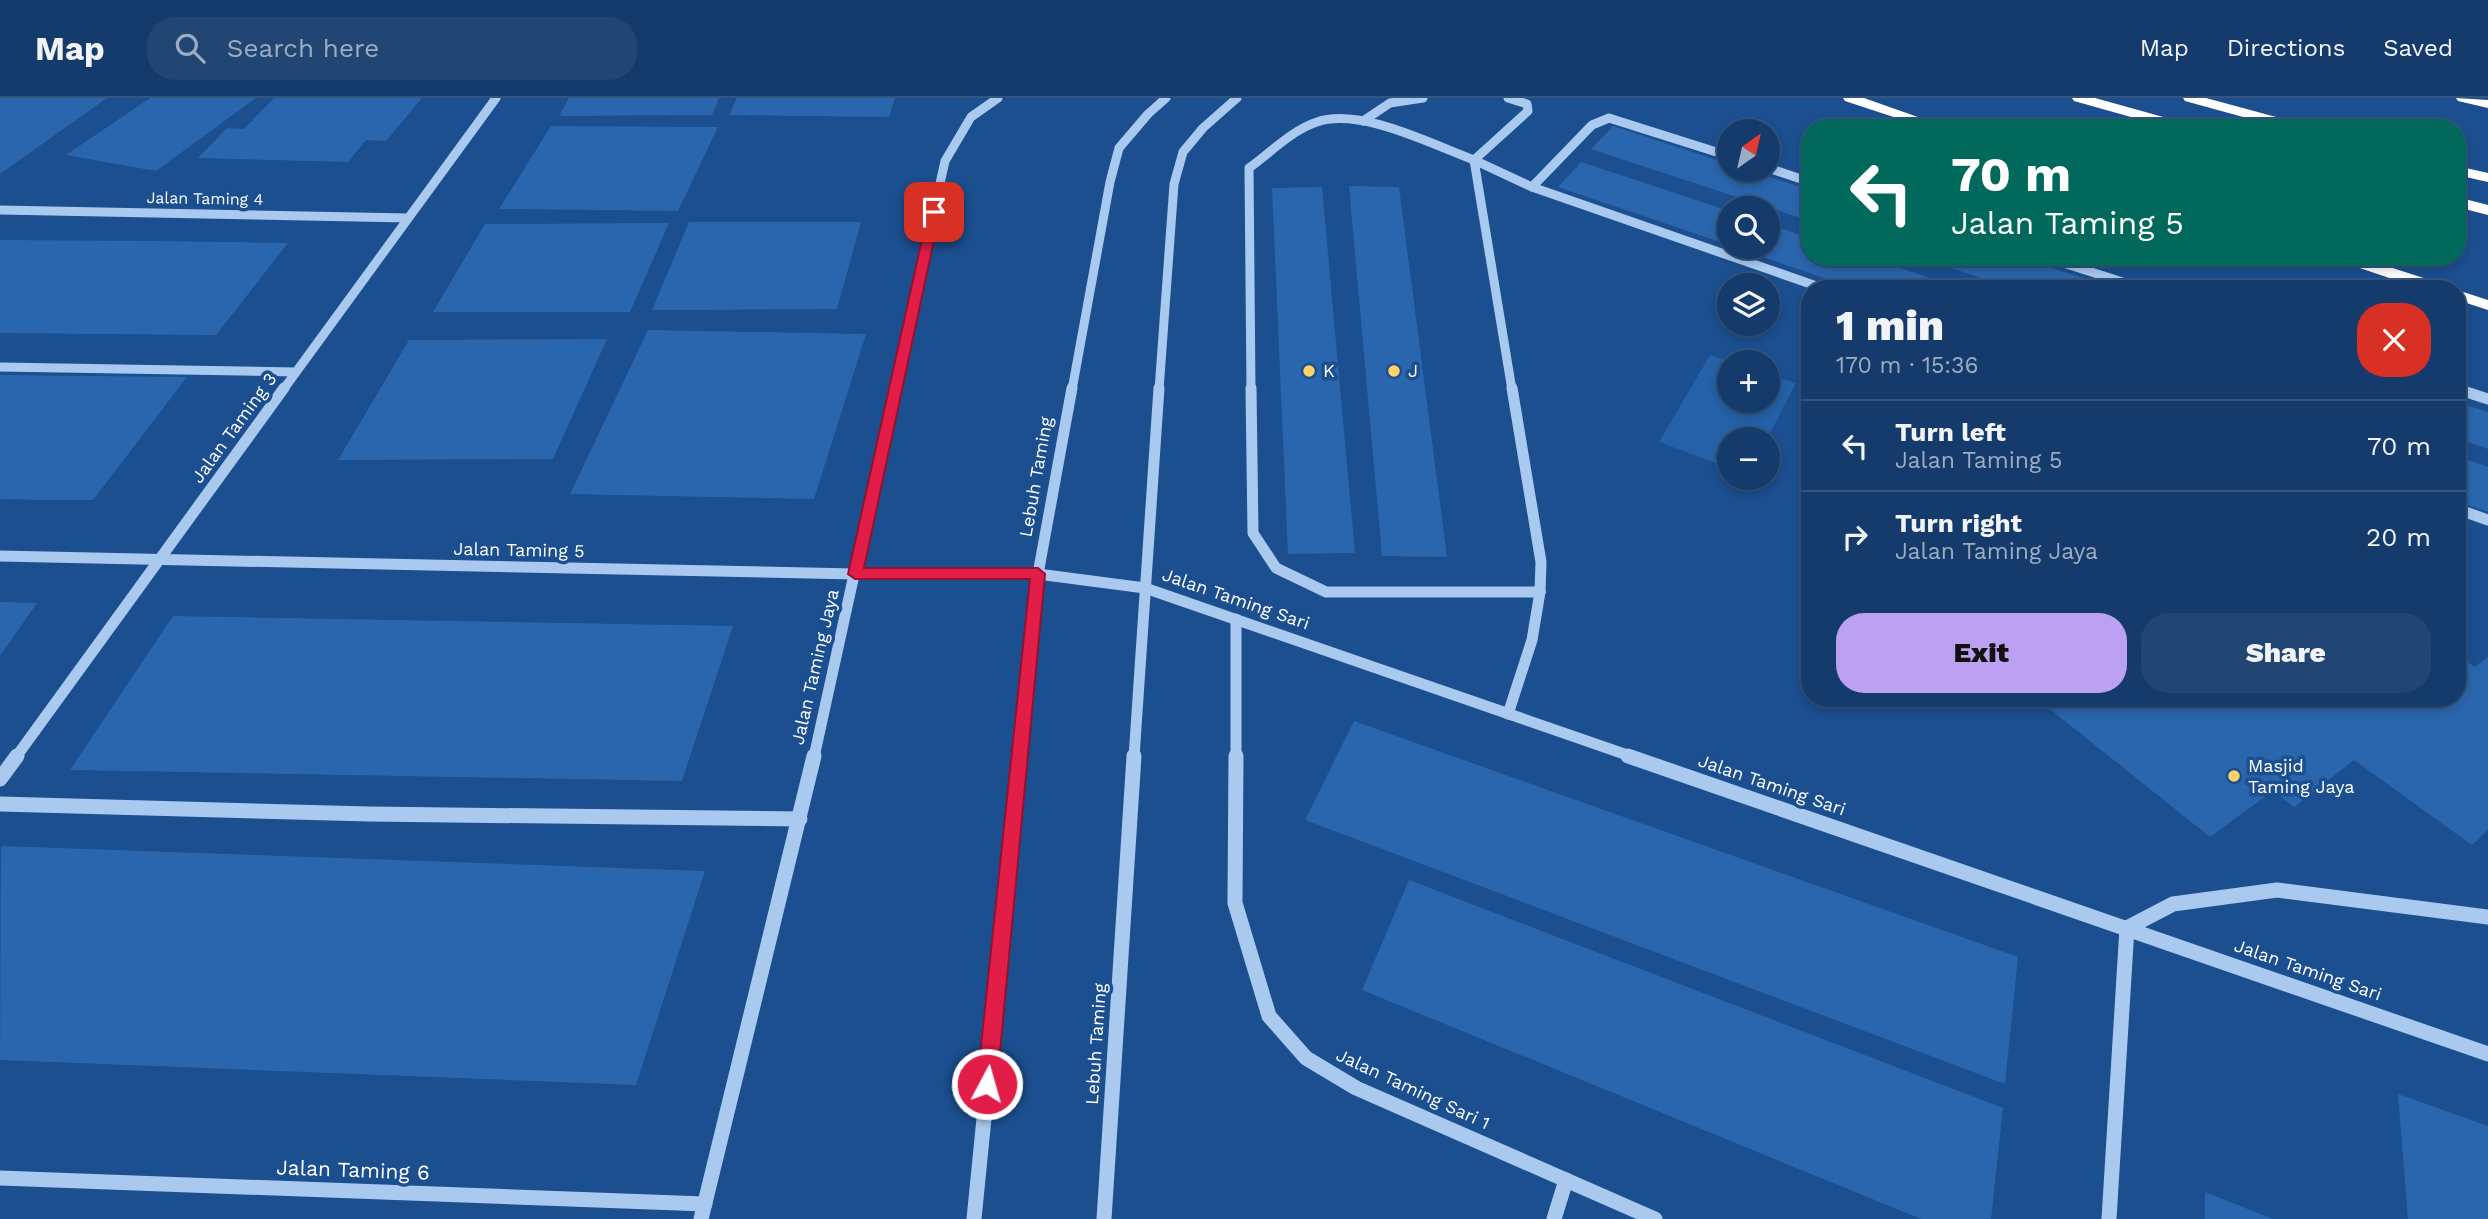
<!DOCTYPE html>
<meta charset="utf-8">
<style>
body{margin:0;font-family:"Work Sans",sans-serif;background:#214673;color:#f1f3f6;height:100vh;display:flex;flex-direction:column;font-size:26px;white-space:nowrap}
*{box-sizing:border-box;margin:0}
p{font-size:23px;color:#9dadc1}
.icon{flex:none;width:38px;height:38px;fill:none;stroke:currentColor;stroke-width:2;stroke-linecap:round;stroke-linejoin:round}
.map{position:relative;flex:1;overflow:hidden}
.details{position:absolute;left:1801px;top:182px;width:665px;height:427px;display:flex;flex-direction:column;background:#143b6b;border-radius:28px;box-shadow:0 4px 10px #0003,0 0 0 2px #33557e}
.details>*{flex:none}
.top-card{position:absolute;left:1801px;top:21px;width:665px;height:147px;border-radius:28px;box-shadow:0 4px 10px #0003,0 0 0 2px #33557e;background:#00695c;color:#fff;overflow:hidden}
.needle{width:46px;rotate:34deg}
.buttons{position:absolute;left:1717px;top:21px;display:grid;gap:14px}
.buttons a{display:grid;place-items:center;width:63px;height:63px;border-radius:50%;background:#143b6b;box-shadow:0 4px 10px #0003,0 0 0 2px #33557e;font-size:35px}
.pin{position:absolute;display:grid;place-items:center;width:60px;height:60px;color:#fff;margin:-30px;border-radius:14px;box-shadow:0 4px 10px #0006}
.me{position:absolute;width:77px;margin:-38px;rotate:6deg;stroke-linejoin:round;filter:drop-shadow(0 0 5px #0008)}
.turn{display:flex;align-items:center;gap:24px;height:147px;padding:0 35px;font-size:32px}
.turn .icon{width:91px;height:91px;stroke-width:2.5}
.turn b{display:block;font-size:49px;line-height:60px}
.round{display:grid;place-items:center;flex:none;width:74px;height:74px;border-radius:28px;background:#214673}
.headline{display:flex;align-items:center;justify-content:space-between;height:119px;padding:0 35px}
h1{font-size:42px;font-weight:800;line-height:52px}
.cta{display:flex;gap:14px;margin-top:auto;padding:14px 35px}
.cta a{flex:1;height:80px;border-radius:28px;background:#bca0f2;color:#111;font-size:28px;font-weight:800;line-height:80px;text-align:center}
.cta a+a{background:#214673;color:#f1f3f6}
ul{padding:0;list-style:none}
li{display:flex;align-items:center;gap:21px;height:91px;padding:0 35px;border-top:2px solid #33557e}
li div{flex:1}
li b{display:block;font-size:26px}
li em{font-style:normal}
header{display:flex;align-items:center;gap:42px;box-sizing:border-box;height:98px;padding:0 35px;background:#143b6b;border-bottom:2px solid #33557e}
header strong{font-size:33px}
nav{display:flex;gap:38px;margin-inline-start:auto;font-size:24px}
.search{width:490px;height:63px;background:#214673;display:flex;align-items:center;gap:18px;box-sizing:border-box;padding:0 24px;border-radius:28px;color:#9dadc1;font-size:26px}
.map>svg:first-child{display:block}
</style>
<header>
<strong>Map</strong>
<div class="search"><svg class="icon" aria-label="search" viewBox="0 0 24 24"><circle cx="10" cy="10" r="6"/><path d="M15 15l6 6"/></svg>Search here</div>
<nav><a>Map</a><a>Directions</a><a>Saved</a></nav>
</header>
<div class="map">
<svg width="2488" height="1121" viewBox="0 0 2488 1121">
<rect width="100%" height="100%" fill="#1b4f8f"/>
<polygon fill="#2461a8" points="1710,257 1732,264 1729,264 1729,303 1768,303 1768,276 1796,285 1767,341 1729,341 1729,370 1659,344"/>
<g fill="#2a66ad">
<polygon points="0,0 107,0 0,76"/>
<polygon points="150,0 256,0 156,73 66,57"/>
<polygon points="274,0 422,0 386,43 366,42 348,64 198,60 227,30 244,31"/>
<polygon points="569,0 719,0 712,17 559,18"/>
<polygon points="737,0 895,0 889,19 729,17"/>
<polygon points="551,28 718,29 678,113 499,111"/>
<polygon points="1613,28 1729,66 1729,72 1748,72 1810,92 1810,123 1591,51"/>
<polygon points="1581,64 1729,113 1729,147 1558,89"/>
<polygon points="1349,88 1399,89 1447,459 1382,458"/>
<polygon points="1322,89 1355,455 1288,456 1272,90"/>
<polygon points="689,124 861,124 837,211 652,212"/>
<polygon points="669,125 630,214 433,214 485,126"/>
<polygon points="1768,126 1810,140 1810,159 1868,159 1962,191 1856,191 1734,149 1768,149"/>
<polygon points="0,142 153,143 288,145 216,237 0,235"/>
<polygon points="1919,159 2018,159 2105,187 2104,191 2013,191"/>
<polygon points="648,232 866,236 814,401 570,396"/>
<polygon points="607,241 553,361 338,362 409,242"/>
<polygon points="0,277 89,278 187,279 93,402 39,402 0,401"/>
<polygon points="2457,304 2488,314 2488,351 2457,340"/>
<polygon points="2457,358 2488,369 2488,414 2457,403"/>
<polygon points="0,504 37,505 0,558"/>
<polygon points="173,518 733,528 682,683 70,672"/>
<polygon points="2457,557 2475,569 2488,559 2488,732 2472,747 2354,662 2294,709 2273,693 2210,739 2036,600 2457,600"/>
<polygon points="1354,623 2018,859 2005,986 1305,722"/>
<polygon points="1,748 705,773 636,987 0,962"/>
<polygon points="1409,782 2003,1010 1991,1121 1921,1121 1362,892"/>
<polygon points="2398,996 2488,1028 2488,1121 2408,1121"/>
<polygon points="2205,1094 2273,1121 2205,1121"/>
</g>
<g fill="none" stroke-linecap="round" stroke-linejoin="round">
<g stroke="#a9c9ee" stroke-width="9">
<polyline points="1508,0 1527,6 1528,13 1474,62 1532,89 1825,191"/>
<polyline points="1363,23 1390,5 1423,0"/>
<polyline points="1768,70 1810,84"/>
<polyline points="1532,89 1592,27 1609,20 1729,58"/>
<polyline points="0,112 408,120"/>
<polyline points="2045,159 2144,191"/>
<polyline points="0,269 296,274"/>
<polyline points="2457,291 2461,292"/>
<polyline points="283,292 496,0"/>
<polyline points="894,292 945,63 971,19 998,0"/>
<polyline points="1072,292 1110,84 1119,50 1148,16 1166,0"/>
<polyline points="1159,292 1174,86 1183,54 1203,30 1237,0"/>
<path d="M1251 292 1249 70C1270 55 1292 32 1317 24 1360 9 1433 47 1474 62L1512 292"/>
</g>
<g stroke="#a9c9ee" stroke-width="11">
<polyline points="1251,290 1253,435 1276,470 1326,494 1540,494"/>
<polyline points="1512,290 1541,464 1540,494"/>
<polyline points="2457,291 2488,301"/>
<polyline points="2457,411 2488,422"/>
<polyline points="0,458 855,476 1038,476 1145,490 1633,659"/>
<polyline points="1508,616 1532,542 1540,494"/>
<polyline points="16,659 284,290"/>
<polyline points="814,659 895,290"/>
<polyline points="1020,659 1038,476 1072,290"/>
<polyline points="1134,659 1159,290"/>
<polyline points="1236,659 1236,521"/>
</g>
<g stroke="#a9c9ee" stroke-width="15">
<polyline points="1236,658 1235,805 1269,918 1306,960 1356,990 1655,1121"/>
<polyline points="1628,658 2488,956"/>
<polyline points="0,681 17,658"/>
<polyline points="0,706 369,716 800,721"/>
<polyline points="0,1080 705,1106"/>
<polyline points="701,1121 814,658"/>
<polyline points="974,1121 1020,658"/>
<polyline points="1104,1121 1134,658"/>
<polyline points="1554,1121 1566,1082"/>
<polyline points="2109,1121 2127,830 2173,806 2277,792 2488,819"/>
</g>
<g fill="#fff" fill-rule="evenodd">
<polygon points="1843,0 1864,0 1949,30 1927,30 1845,3"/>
<polygon points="2072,0 2095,0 2192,27 2194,30 2170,30 2074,3"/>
<polygon points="2183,0 2206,0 2305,27 2307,30 2283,30 2185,3"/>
<polygon points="2456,0 2488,2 2488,10 2458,3"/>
<polygon points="2457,68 2488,75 2488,84 2457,77"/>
<polygon points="2457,99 2488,107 2488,117 2457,109"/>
<polygon points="2334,159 2359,159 2445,187 2447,191 2422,191 2336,162"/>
<polygon points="2457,192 2488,202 2488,212 2457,202"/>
</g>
</g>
<polygon fill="#e11d48" stroke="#92132f" stroke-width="2" points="934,111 940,114 864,470 1038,470 1045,476 997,986 994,993 987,996 980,993 977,986 1030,481 855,481 848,476 928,114"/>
<g fill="#ffd166" stroke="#1b4f8f" stroke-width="2.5">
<circle cx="1309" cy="273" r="7"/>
<circle cx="1394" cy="273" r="7"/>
<circle cx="2234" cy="678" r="7"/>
</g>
<g text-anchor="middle" stroke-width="7" stroke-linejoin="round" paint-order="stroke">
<g font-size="16" fill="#fff" stroke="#1b4f8f">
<text transform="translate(205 100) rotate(1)" y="6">Jalan Taming 4</text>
</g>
<g font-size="18" fill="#fff" stroke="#1b4f8f" text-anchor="start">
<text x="1323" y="279">K</text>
<text x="1408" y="279">J</text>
<text x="2248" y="674">Masjid<tspan x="2248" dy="21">Taming Jaya</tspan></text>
</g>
<g font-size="18" fill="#fff" stroke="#1b4f8f">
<text transform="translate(234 330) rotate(-54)" y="6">Jalan Taming 3</text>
<text transform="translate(1036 379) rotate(-80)" y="6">Lebuh Taming</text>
<text transform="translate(519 452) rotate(1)" y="6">Jalan Taming 5</text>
<text transform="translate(1236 501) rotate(19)" y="6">Jalan Taming Sari</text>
<text transform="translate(815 569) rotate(-77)" y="6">Jalan Taming Jaya</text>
<text transform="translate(1772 687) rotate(19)" y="6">Jalan Taming Sari</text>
<text transform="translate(2308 872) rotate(19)" y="6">Jalan Taming Sari</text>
<text transform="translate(1096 946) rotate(-86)" y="6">Lebuh Taming</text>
<text transform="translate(1413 991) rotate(25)" y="6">Jalan Taming Sari 1</text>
</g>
<g font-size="21" fill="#fff" stroke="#1b4f8f">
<text transform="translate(353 1072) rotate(2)" y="7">Jalan Taming 6</text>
</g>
</g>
</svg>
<div class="buttons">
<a><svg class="needle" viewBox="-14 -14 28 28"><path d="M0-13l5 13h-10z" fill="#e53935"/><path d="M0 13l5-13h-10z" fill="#9dadc1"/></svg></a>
<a><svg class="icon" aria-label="search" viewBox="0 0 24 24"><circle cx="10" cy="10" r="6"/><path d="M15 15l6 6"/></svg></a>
<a><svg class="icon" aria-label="layers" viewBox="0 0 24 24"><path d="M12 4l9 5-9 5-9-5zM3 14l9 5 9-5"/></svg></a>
<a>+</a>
<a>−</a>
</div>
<div class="pin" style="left:934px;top:114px;background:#d93025"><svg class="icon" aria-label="arrive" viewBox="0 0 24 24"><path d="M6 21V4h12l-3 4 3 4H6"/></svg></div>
<svg class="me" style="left:987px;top:986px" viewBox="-20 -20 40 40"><circle r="17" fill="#e11d48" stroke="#fff" stroke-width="3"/><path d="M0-11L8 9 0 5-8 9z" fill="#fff"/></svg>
<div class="top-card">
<div class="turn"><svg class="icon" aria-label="left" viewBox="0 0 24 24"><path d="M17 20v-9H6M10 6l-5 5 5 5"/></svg><div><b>70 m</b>Jalan Taming 5</div></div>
</div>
<section class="details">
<div class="headline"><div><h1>1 min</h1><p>170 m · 15:36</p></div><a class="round" style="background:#d93025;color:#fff"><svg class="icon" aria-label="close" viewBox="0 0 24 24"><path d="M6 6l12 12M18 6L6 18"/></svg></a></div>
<ul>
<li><svg class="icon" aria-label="left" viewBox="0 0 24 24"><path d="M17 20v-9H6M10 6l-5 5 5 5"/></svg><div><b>Turn left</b><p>Jalan Taming 5</p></div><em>70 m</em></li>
<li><svg class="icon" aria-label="right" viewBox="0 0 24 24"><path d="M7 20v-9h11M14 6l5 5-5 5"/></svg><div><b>Turn right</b><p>Jalan Taming Jaya</p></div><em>20 m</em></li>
</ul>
<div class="cta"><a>Exit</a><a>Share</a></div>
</section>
</div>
